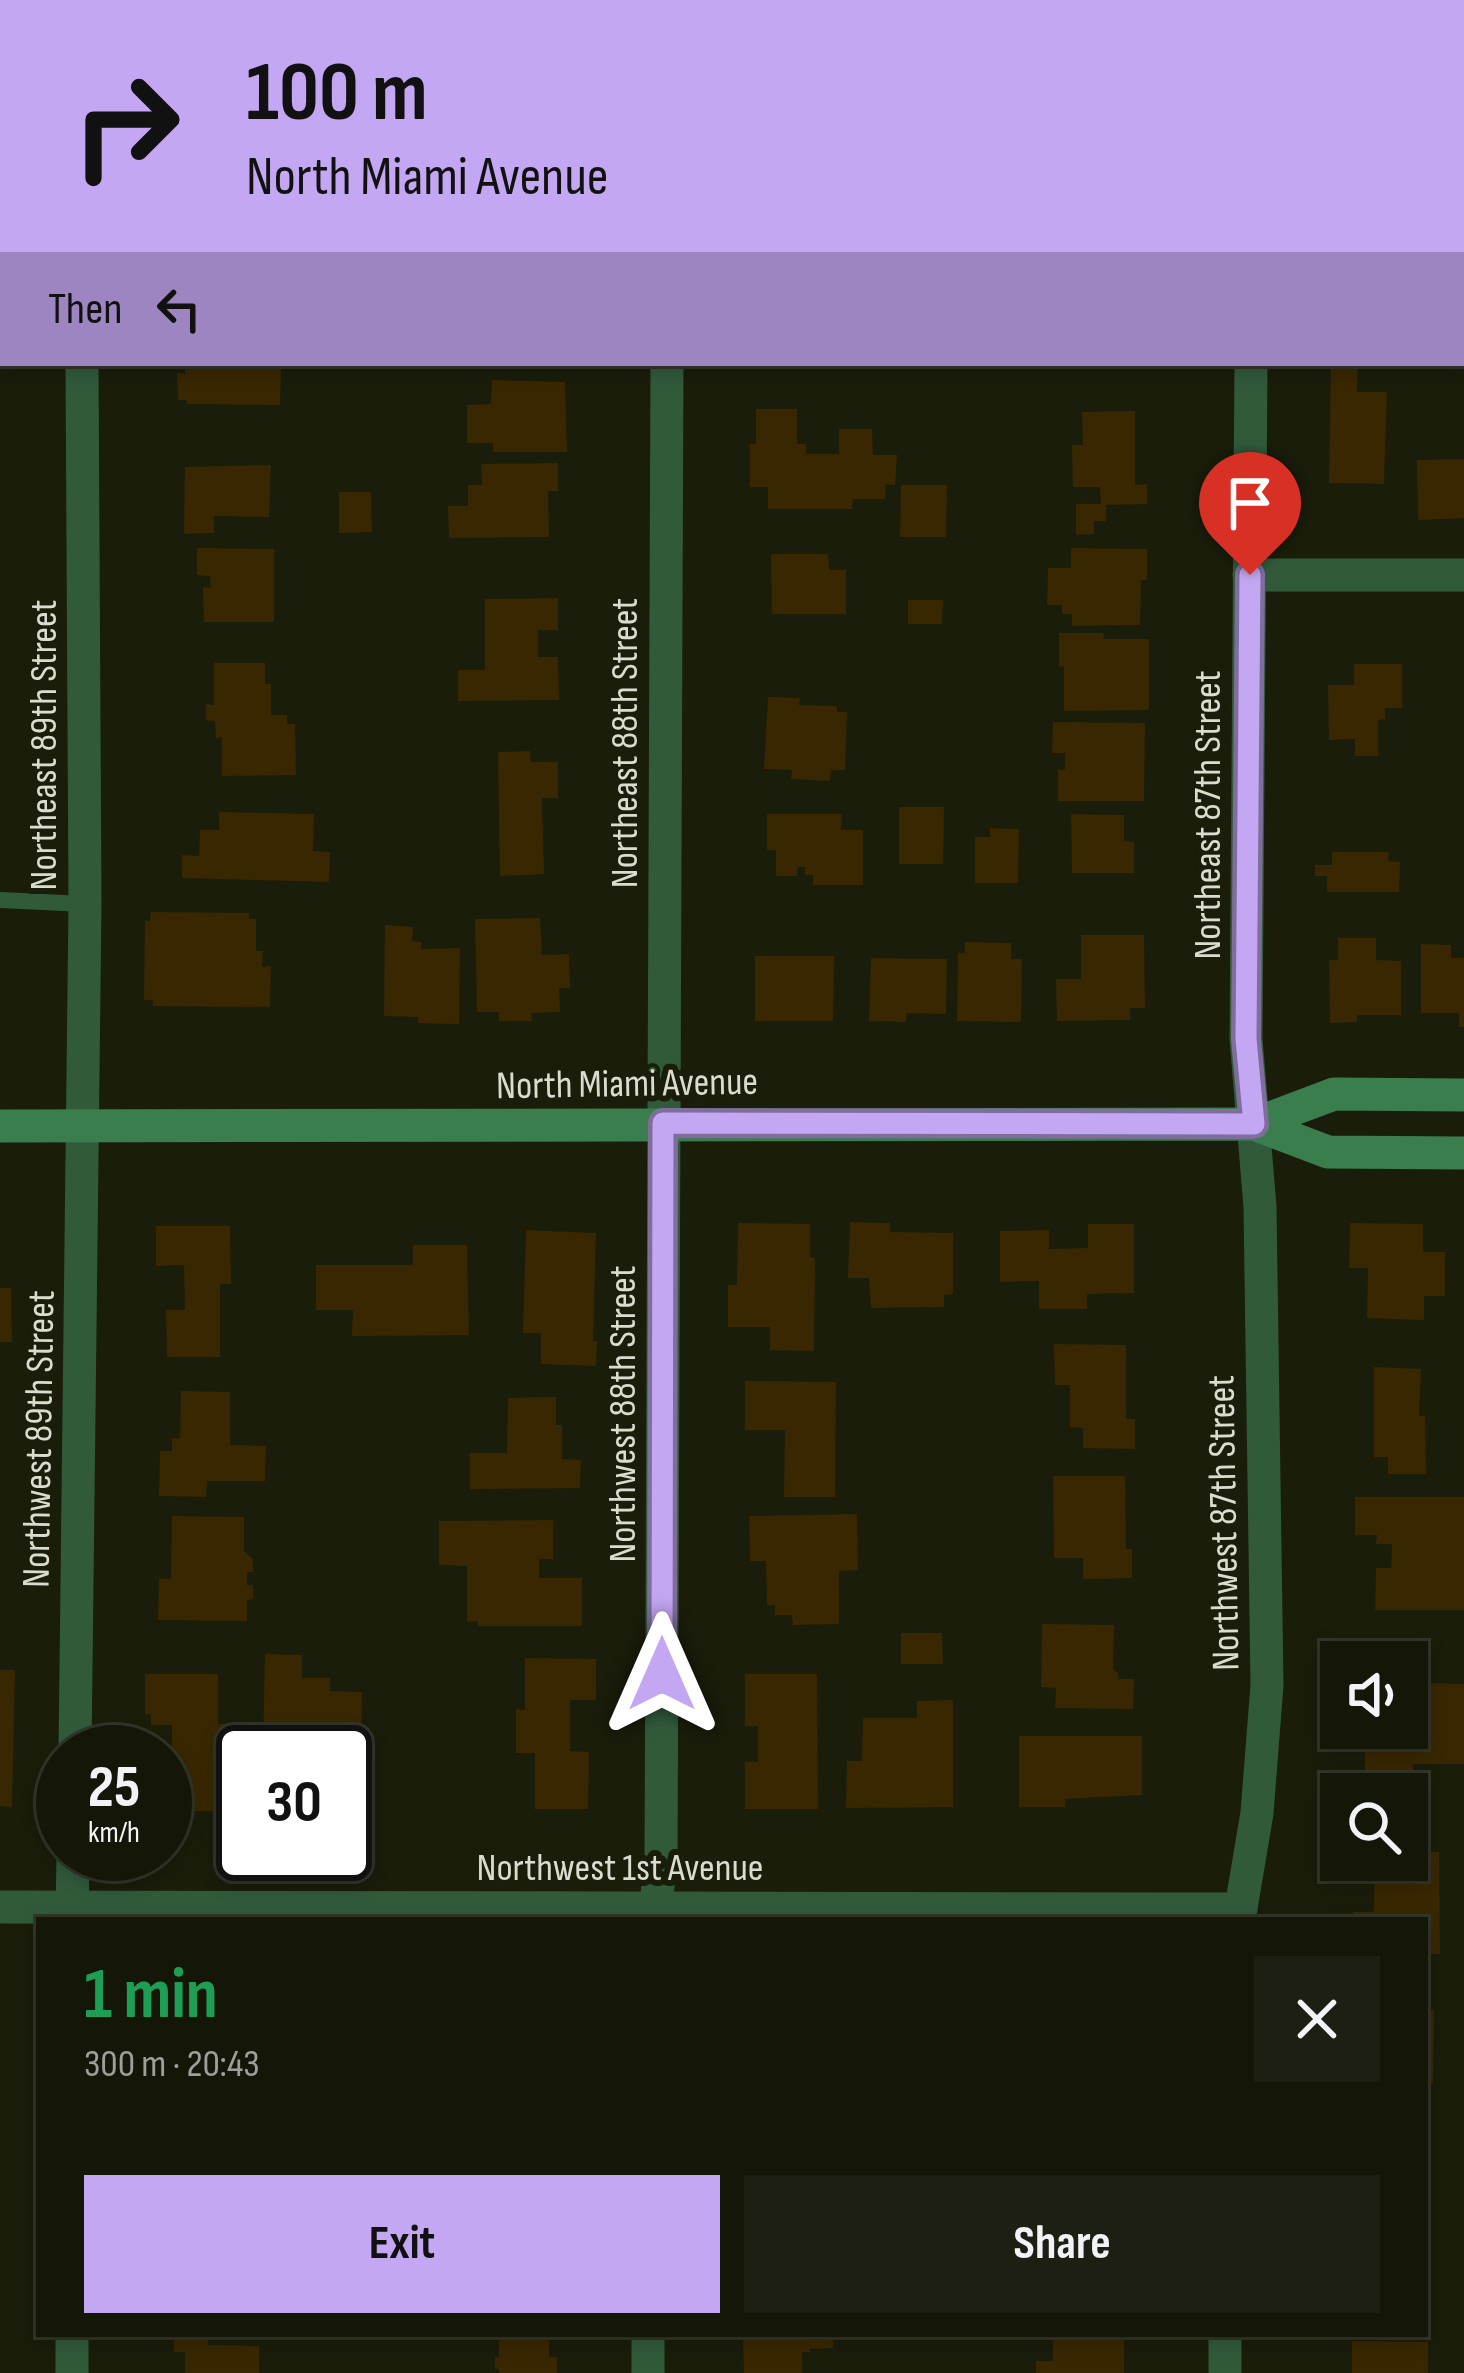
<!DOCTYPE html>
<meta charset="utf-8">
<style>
body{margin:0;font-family:"Sofia Sans Condensed",sans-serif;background:#1d1f12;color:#f1f3f6;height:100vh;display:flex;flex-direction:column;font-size:45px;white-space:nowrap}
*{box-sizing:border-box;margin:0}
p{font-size:39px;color:#9d9f9c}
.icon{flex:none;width:66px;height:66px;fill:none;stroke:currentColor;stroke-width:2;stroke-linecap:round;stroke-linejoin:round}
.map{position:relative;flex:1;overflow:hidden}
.side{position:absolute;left:36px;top:1917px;width:1392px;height:420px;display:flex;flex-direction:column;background:#141608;border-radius:0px;box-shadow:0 6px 18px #0003,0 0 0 3px #333529}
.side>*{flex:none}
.guide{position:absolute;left:0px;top:0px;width:1464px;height:366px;box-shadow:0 6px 18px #0003,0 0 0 3px #333529;background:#c3a7f2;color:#111;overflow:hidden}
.tools{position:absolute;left:1320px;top:1641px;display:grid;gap:24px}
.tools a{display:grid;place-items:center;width:108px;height:108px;border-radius:0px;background:#141608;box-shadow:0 6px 18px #0003,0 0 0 3px #333529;font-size:60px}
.speed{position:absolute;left:36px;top:1725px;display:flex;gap:24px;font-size:60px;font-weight:700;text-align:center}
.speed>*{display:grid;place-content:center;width:156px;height:156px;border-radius:50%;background:#141608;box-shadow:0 6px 18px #0003,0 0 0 3px #333529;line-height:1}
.speed small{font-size:30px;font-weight:400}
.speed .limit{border:6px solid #111;border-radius:18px;background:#fff;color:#111}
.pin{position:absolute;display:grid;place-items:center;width:102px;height:102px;color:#fff;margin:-123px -51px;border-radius:50% 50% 50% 0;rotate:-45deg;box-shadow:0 0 12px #0007}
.pin .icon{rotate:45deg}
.me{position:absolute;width:132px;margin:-66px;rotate:0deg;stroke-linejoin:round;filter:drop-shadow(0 0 9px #0008)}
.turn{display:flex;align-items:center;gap:42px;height:252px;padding:0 48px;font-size:54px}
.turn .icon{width:156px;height:156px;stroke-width:2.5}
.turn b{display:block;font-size:84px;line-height:102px}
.then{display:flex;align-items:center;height:114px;padding:0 48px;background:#0003;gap:24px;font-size:45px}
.round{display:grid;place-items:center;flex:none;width:126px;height:126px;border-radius:0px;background:#1d1f12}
.summary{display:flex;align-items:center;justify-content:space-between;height:204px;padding:0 48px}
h1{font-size:72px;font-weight:700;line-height:90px;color:#1e9e55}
.button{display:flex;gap:24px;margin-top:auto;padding:24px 48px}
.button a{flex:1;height:138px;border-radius:0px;background:#c3a7f2;color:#111;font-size:48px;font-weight:700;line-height:138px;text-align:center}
.button a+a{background:#1d1f12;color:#f1f3f6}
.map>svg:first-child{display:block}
</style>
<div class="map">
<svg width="1464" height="2373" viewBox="0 0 1464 2373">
<rect width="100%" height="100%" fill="#1a1d0a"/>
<g fill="#392702">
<polygon points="185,363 254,363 254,366 281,366 280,405 187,404 187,400 178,400 177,373 185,374"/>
<polygon points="1331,363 1358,363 1357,392 1387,392 1384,484 1329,483"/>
<polygon points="492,380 565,382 567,452 493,452 493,443 467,443 467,405 491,404"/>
<polygon points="756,409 797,409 797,444 806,444 806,454 839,454 839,429 872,429 873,455 897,455 895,485 886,484 885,499 853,499 852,509 768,509 768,487 750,487 750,444 756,444"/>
<polygon points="1135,411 1135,485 1147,484 1147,504 1106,505 1106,521 1094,521 1094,534 1076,535 1076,504 1101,504 1100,487 1073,487 1072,445 1083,445 1082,412"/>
<polygon points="1464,459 1464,518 1418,520 1417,460"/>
<polygon points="558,463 558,491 548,491 549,537 449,538 448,506 468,506 468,485 482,485 481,464"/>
<polygon points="271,465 269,517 214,516 214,533 184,534 185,467"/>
<polygon points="901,485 947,485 946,537 900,537"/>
<polygon points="339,492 371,492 372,532 339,533"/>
<polygon points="197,548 274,549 274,622 204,622 203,587 211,588 210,576 197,575"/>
<polygon points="1071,548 1147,549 1147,580 1141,580 1140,625 1072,626 1072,614 1062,614 1062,605 1047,605 1048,568 1071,568"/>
<polygon points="771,554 828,554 829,570 846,570 846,614 772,614"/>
<polygon points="558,598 558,630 538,630 538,657 558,657 559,700 458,701 458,670 485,670 485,599"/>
<polygon points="908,600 943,600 942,624 908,624"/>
<polygon points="1059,633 1104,633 1103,639 1149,639 1149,710 1064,711 1064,666 1059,667"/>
<polygon points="214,663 265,663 265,684 271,684 271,715 287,715 287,724 295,724 296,775 222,776 222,737 216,738 215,721 206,720 206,704 214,705"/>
<polygon points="1354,664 1402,664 1402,708 1385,708 1385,719 1378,720 1378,756 1355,756 1355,739 1329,740 1328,685 1354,685"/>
<polygon points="768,697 800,698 799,705 837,706 837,712 847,712 845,770 831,770 830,781 791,779 792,770 764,769"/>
<polygon points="1053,722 1145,723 1144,801 1058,801 1058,770 1065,770 1065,753 1052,753"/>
<polygon points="530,751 531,762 558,762 558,798 542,798 544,874 500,876 498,752"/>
<polygon points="899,807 944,807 943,864 899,864"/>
<polygon points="219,812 314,814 313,851 330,852 329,882 182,878 182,855 199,856 200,830 219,830"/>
<polygon points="767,814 842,814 841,830 863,830 863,885 813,885 813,875 805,875 805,867 798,867 797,876 776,876 776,850 767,850"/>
<polygon points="1071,814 1124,815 1124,841 1134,842 1134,873 1072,873"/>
<polygon points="990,828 1019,829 1018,883 975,883 975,837 990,837"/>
<polygon points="1332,852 1389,852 1388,861 1400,862 1399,892 1327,892 1327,876 1315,876 1315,865 1332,865"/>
<polygon points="151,912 249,913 249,919 256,919 256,951 263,951 262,967 271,966 270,1007 153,1006 153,1000 144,1000 145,921 150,921"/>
<polygon points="540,918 542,955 569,954 570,988 559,988 560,1012 531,1013 532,1021 499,1021 499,1012 477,1012 475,919"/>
<polygon points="385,925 413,927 412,941 421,942 421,949 460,948 459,1024 418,1023 418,1017 384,1016"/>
<polygon points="1081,935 1144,935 1145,1008 1130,1008 1130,1020 1057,1021 1056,979 1081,979"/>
<polygon points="1338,938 1376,938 1376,960 1401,961 1401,1015 1357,1015 1357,1022 1330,1023 1329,960 1338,960"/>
<polygon points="965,942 1011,943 1011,959 1022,959 1021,1022 957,1021 958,953 965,953"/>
<polygon points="1421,944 1451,945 1451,958 1464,958 1464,1027 1459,1027 1459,1013 1421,1013"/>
<polygon points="755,956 834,956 833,1021 755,1021"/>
<polygon points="871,958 947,959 946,1014 906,1013 906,1022 869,1021"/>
<polygon points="850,1222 890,1223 890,1232 953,1233 953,1294 944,1295 944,1307 871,1308 869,1278 848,1278"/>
<polygon points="738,1223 810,1224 810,1257 815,1258 814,1351 770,1350 770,1327 728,1327 728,1285 737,1285"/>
<polygon points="1350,1223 1423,1224 1423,1252 1445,1252 1445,1296 1424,1296 1424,1320 1367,1318 1368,1268 1349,1268"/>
<polygon points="1088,1224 1134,1224 1134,1293 1087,1294 1087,1309 1039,1309 1039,1281 1000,1282 1000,1231 1049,1230 1049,1249 1088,1248"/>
<polygon points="156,1226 230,1226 231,1284 220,1284 220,1357 167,1357 166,1310 185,1310 184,1265 156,1266"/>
<polygon points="526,1230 596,1233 593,1341 597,1341 596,1366 541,1364 541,1333 523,1333"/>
<polygon points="413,1245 467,1245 469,1335 352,1336 353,1310 316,1310 316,1265 413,1265"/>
<polygon points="0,1288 11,1288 12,1342 0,1342"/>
<polygon points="1054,1344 1126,1345 1126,1419 1135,1419 1135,1449 1083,1448 1083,1428 1070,1427 1070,1385 1055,1385"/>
<polygon points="1374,1367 1421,1369 1419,1416 1425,1416 1426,1474 1388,1474 1388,1457 1374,1457"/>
<polygon points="745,1381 836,1382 835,1497 784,1497 785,1430 745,1430"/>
<polygon points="181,1391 230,1392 230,1445 266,1446 265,1481 207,1481 206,1497 159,1496 160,1451 172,1451 172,1438 180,1439"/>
<polygon points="556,1397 556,1425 562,1425 562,1459 581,1460 580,1488 470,1489 470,1453 507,1453 508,1398"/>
<polygon points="1053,1476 1125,1476 1126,1549 1132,1549 1132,1578 1083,1579 1083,1558 1054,1558"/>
<polygon points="1355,1497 1464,1497 1464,1610 1375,1610 1376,1568 1391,1568 1392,1544 1376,1544 1377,1535 1355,1535"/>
<polygon points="857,1514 858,1570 839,1571 839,1624 793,1625 792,1615 775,1615 775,1605 767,1606 766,1561 750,1561 749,1516"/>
<polygon points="172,1516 244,1517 244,1551 253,1559 253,1572 247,1572 247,1585 253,1585 253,1599 247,1600 247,1621 158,1620 159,1578 171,1579"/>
<polygon points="553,1520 553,1559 539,1559 539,1578 582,1578 582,1626 478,1626 478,1621 467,1622 467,1566 439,1565 439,1521"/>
<polygon points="1042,1624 1114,1625 1113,1669 1118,1673 1119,1679 1134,1679 1133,1709 1055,1708 1056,1688 1041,1687"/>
<polygon points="901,1633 942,1633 943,1664 901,1664"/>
<polygon points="265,1654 302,1655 302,1678 330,1678 330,1691 362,1692 360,1791 345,1791 345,1752 263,1752"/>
<polygon points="525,1658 596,1659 596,1700 570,1700 570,1751 589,1752 588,1809 535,1809 535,1753 516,1753 516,1709 525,1710"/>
<polygon points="1356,1658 1424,1658 1424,1683 1464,1684 1464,1764 1413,1764 1413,1778 1365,1778 1365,1734 1369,1734 1369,1728 1407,1728 1407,1662 1356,1662"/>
<polygon points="0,1670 15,1670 12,1807 0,1806"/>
<polygon points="145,1674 218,1674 218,1724 227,1724 227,1811 165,1811 165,1759 172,1759 172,1725 151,1725 151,1714 145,1714"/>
<polygon points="745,1674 817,1674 818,1809 745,1809 745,1762 758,1762 758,1726 745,1726"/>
<polygon points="953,1700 953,1807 846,1808 847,1761 862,1761 863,1718 917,1718 917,1701"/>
<polygon points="1019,1736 1142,1736 1142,1795 1065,1799 1065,1807 1019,1807"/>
<polygon points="1407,1821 1421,1821 1421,1852 1439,1852 1440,1954 1425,1954 1425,1920 1353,1920 1353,1912 1374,1912 1375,1860 1407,1860"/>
<polygon points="1425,2010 1434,2010 1433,2083 1425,2083"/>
<polygon points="174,2334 208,2334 208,2345 259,2346 259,2373 185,2373 185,2352 174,2352"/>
<polygon points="499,2334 549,2334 549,2357 557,2357 557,2373 499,2373 499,2369 495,2369 495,2357 499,2357"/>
<polygon points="743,2334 833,2334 833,2348 810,2349 810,2352 802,2352 802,2373 744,2373"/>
<polygon points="1053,2337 1124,2337 1124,2373 1036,2373 1036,2361 1053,2361"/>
<polygon points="1352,2341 1428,2342 1428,2373 1352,2373"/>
</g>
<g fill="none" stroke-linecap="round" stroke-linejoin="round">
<polyline stroke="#315a3b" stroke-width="16" points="0,900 85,904"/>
<g stroke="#315a3b" stroke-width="33">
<polyline points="79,0 79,3"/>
<polyline points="669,3 669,0"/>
<polyline points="1249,575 1464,575"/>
<polyline points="75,1752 85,904 82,363"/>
<polyline points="0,1907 1241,1909"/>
<polyline points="72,1920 73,1854"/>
<polyline points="654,1920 661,1861 667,363"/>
<polyline points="72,2373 72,2334"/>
<polyline points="648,2373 648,2334"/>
</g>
<g stroke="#315a3b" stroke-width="33">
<polyline points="1252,3 1252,0"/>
<polyline points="1239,1920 1257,1813 1267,1685 1260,1207 1246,1039 1251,363"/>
<polyline points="1225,2373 1225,2334"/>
</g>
<g stroke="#397e4c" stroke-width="33">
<polyline points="1254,1124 1334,1094 1464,1095"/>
<polyline points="0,1126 1254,1124 1328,1152 1464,1153"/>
</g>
</g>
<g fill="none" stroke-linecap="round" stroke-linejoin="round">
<defs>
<polyline id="route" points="662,1674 663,1123 1254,1124 1246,1039 1250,575"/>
</defs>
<use href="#route" stroke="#7f6d9d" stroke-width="30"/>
<use href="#route" stroke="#c3a7f2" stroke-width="21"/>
</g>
<g text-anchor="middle" stroke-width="12" stroke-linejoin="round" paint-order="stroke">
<g font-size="39" fill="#d9dccf" stroke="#1a1d0a">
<text transform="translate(623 743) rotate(-90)" y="14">Northeast 88th Street</text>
<text transform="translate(42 745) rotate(-90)" y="14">Northeast 89th Street</text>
<text transform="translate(1206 815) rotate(-90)" y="14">Northeast 87th Street</text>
<text transform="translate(627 1082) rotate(-1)" y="14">North Miami Avenue</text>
<text transform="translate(621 1414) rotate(-90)" y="14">Northwest 88th Street</text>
<text transform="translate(37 1439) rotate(-89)" y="14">Northwest 89th Street</text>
<text transform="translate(1222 1523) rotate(-91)" y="14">Northwest 87th Street</text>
<text x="620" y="1880">Northwest 1st Avenue</text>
</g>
</g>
</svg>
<div class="tools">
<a><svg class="icon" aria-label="sound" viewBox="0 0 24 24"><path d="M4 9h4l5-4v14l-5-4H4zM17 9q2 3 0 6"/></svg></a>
<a><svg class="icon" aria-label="search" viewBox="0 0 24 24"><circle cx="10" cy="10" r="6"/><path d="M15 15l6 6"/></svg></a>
</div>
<div class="speed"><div>25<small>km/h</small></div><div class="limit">30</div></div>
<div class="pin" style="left:1250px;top:575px;background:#d93025"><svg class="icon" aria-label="arrive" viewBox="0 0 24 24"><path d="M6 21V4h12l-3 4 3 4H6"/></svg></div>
<svg class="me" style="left:662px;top:1674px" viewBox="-20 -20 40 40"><path d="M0-17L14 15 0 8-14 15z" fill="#c3a7f2" stroke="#fff" stroke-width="4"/></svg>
<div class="guide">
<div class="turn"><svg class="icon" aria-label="right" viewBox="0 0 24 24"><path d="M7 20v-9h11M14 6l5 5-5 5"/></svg><div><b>100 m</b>North Miami Avenue</div></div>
<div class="then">Then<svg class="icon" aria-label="left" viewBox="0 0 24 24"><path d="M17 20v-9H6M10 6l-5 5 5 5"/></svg></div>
</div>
<section class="side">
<div class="summary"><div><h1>1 min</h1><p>300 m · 20:43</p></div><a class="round"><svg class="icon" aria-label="close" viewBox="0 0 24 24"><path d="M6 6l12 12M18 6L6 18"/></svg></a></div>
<div class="button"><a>Exit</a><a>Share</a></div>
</section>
</div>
